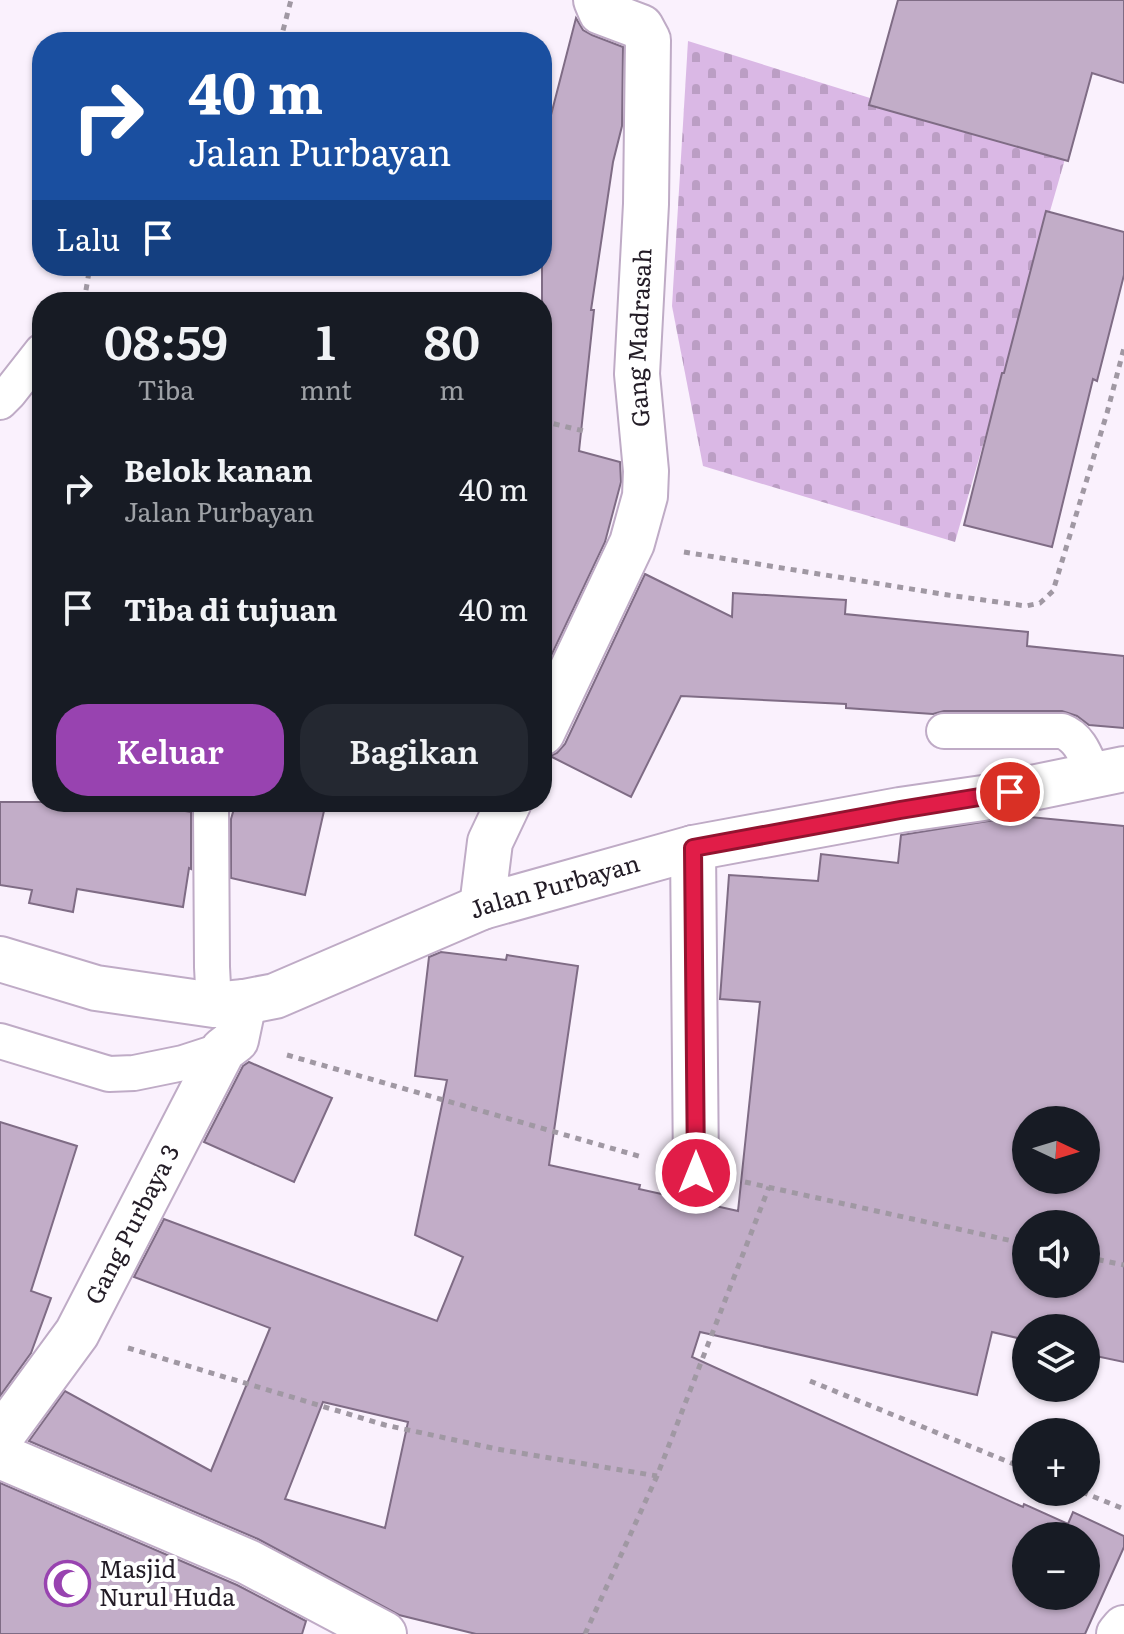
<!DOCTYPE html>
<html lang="id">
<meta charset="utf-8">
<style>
body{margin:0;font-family:Literata,serif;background:#242831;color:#f1f3f6;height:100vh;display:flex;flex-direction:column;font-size:30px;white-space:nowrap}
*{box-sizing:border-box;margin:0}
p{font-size:26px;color:#9ea1a6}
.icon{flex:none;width:44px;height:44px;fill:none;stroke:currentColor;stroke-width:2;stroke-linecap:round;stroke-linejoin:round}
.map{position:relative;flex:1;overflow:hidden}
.sheet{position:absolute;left:32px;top:292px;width:520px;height:520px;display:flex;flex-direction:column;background:#171b24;border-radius:32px;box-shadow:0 2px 6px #0004}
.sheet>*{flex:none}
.guide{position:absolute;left:32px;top:32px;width:520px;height:244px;border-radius:32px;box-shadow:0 2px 6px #0004;background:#1a4fa0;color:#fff;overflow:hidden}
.needle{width:52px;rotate:94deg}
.fabs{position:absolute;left:1012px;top:1106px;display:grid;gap:16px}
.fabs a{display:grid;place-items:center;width:88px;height:88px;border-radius:50%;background:#171b24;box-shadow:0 2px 6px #0004;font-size:40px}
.pin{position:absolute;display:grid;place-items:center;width:68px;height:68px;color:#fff;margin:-34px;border:4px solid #fff;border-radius:50%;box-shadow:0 2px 8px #0007}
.me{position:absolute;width:88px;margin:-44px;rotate:0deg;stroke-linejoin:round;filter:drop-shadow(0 0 6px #0008)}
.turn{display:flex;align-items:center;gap:28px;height:168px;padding:0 24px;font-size:36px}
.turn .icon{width:104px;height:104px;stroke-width:2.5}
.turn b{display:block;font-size:56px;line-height:68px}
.then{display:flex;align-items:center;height:76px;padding:0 24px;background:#0003;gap:16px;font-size:30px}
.eta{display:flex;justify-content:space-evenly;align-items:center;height:136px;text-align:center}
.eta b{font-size:48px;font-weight:600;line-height:56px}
.action{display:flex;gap:16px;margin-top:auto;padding:16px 24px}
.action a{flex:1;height:92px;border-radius:32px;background:#9843b0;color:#fff;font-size:32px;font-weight:600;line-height:92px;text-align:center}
.action a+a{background:#242831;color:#f1f3f6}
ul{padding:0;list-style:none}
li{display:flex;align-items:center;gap:24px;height:120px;padding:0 24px}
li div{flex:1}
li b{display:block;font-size:30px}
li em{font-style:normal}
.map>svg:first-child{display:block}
</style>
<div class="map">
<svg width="1124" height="1634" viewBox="0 0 1124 1634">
<defs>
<pattern id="cemetery-stones" width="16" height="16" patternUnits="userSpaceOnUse" patternTransform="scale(2)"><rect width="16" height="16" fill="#dab8e5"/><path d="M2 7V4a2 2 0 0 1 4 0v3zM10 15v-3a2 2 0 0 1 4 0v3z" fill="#bb9ec4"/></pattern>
</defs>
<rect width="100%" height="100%" fill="#faf1fd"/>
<polygon fill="url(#cemetery-stones)" points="688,41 1065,159 955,542 703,466 672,306"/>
<g fill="#c2adc8" stroke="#7f6c85" stroke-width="2" fill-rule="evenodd">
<polygon points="898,0 1124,0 1124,83 1092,73 1068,161 869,105"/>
<polygon points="576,18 583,30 592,35 623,47 622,126 613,162 591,310 594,310 579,451 620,462 621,482 605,542 542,675 542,150"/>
<polygon points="1046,211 1124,232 1124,275 1097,381 1093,379 1052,547 964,525 1002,373 1004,373"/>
<polygon points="645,574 732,617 733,593 846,600 845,614 1028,632 1027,646 1124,656 1124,728 1089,725 1077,716 1062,711 944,711 933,714 846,708 846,704 681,696 631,797 550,756 557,753 565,744"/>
<polygon points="0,802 132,802 191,812 191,869 189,868 183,907 77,889 73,912 29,903 32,890 0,885"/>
<polygon points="236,802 326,802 305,895 231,878 231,819"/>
<path d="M1019 816 1124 826V1362L1086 1354V1328H1026V1340L992 1332 977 1395 700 1332 692 1357 1023 1507 1024 1504 1068 1524 1073 1512 1124 1536V1547L1085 1634H476L399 1615 258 1539 29 1441 65 1391 211 1471 270 1328 134 1277 164 1219 437 1321 463 1257 415 1235 447 1080 415 1076 429 957 441 952 506 960 507 955 578 966 549 1165 640 1185 639 1189 738 1211 760 1002 720 999 729 875 818 881 821 854 898 863 901 835ZM1026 1120H1086V1180H1026ZM1026 1224H1086V1284H1026ZM323 1402 408 1422 385 1528 285 1499ZM1026 1536H1086V1596H1026Z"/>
<polygon points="249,1062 332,1098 294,1182 204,1142 243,1066"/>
<polygon points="0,1122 77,1146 31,1291 51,1298 31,1353 0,1396"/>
<polygon points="0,1483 237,1585 306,1621 302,1634 0,1634"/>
</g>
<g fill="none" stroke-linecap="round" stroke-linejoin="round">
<defs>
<g id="service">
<polyline points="0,402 9,393 42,351"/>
<path d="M944 731H1062C1081 738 1086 758 1094 775"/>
<polyline points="211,809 212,967 214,1005"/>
<polyline points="0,1041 109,1074 134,1073 183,1063 223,1050"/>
</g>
<g id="minor">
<path id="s1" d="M542 733 632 543 645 496 646 471 637 374 646 204 648 40 641 27 601 12 596 0"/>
<polyline points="693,848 696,1173"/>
<polyline points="482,907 490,842 509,802"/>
<path id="s2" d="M0 1438 77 1333 223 1050 236 1040 244 1002"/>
<polyline points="0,1456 248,1562 384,1634"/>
<polyline points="1119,1634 1124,1628"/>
</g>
<g id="tertiary">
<path id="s3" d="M0 959 96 988 214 1005 244 1002 275 996 482 907 693 848 900 810 983 798 1124 769"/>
</g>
</defs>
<use href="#service" stroke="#bfabc6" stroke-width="38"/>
<use href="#minor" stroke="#bfabc6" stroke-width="48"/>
<use href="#tertiary" stroke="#bfabc6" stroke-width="48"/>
<g stroke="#a098a3" stroke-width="5" stroke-dasharray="6 6" stroke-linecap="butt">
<polyline points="280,42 291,0"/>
<polyline points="84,302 90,266"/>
<polyline points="542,421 588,432"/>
<polyline points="684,552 948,595 1026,606 1040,603 1053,591 1107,413 1124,348"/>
<polyline points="287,1055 642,1157"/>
<polyline points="745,1182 1026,1244"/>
<polyline points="1086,1257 1124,1265"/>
<polyline points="128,1348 385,1425 497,1449 657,1476"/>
<polyline points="810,1381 1026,1469"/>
<polyline points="1082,1492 1124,1509"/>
<polyline points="585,1634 657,1476 769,1187"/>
</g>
<use href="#service" stroke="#fff" stroke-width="34"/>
<use href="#minor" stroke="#fff" stroke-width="44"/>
<use href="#tertiary" stroke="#fff" stroke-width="44"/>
</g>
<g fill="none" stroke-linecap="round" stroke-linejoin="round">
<defs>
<polyline id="route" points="696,1173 693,848 900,810 1010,792"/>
</defs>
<use href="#route" stroke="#92132f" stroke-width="20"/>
<use href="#route" stroke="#e11d48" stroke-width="14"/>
</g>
<defs>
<symbol id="mosque-ring" viewBox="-11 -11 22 22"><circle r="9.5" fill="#fff" stroke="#9843b0" stroke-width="1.5"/><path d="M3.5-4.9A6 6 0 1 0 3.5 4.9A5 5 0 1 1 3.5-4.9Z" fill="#9843b0"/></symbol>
</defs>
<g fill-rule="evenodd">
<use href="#mosque-ring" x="42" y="1558" width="51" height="51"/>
</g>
<g text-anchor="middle" stroke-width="8" stroke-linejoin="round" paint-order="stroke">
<g font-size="24" fill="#231c26" stroke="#fff">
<text dy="8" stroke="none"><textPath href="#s1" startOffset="418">Gang Madrasah</textPath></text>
<text dy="8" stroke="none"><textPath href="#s3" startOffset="582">Jalan Purbayan</textPath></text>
<text dy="8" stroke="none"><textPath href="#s2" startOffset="252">Gang Purbaya 3</textPath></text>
</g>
<g font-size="24" fill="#231c26" stroke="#fff" text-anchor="start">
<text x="99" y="1578">Masjid<tspan x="99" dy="28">Nurul Huda</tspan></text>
</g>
</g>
</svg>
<div class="fabs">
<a><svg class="needle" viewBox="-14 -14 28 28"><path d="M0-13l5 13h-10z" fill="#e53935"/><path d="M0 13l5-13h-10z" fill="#9ea1a6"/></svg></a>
<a><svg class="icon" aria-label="sound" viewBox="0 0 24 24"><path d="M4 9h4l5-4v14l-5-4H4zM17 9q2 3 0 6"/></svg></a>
<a><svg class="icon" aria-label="layers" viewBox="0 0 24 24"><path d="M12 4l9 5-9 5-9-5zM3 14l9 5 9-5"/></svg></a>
<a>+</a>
<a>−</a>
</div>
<div class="pin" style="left:1010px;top:792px;background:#d93025"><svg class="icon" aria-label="arrive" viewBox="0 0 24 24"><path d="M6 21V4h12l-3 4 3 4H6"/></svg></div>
<svg class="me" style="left:696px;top:1173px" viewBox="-20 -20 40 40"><circle r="17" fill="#e11d48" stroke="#fff" stroke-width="3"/><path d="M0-11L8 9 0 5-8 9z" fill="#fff"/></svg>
<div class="guide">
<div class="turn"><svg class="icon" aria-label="right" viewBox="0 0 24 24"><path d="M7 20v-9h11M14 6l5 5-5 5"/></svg><div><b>40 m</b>Jalan Purbayan</div></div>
<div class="then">Lalu<svg class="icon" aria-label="arrive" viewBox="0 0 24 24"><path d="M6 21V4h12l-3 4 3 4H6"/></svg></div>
</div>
<section class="sheet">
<div class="eta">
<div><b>08:59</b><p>Tiba</p></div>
<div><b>1</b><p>mnt</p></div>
<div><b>80</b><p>m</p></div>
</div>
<ul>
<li><svg class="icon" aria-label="right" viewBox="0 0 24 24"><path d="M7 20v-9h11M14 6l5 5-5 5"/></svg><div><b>Belok kanan</b><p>Jalan Purbayan</p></div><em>40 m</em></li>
<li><svg class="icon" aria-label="arrive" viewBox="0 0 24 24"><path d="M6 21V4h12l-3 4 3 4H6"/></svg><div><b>Tiba di tujuan</b></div><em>40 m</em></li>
</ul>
<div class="action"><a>Keluar</a><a>Bagikan</a></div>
</section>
</div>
